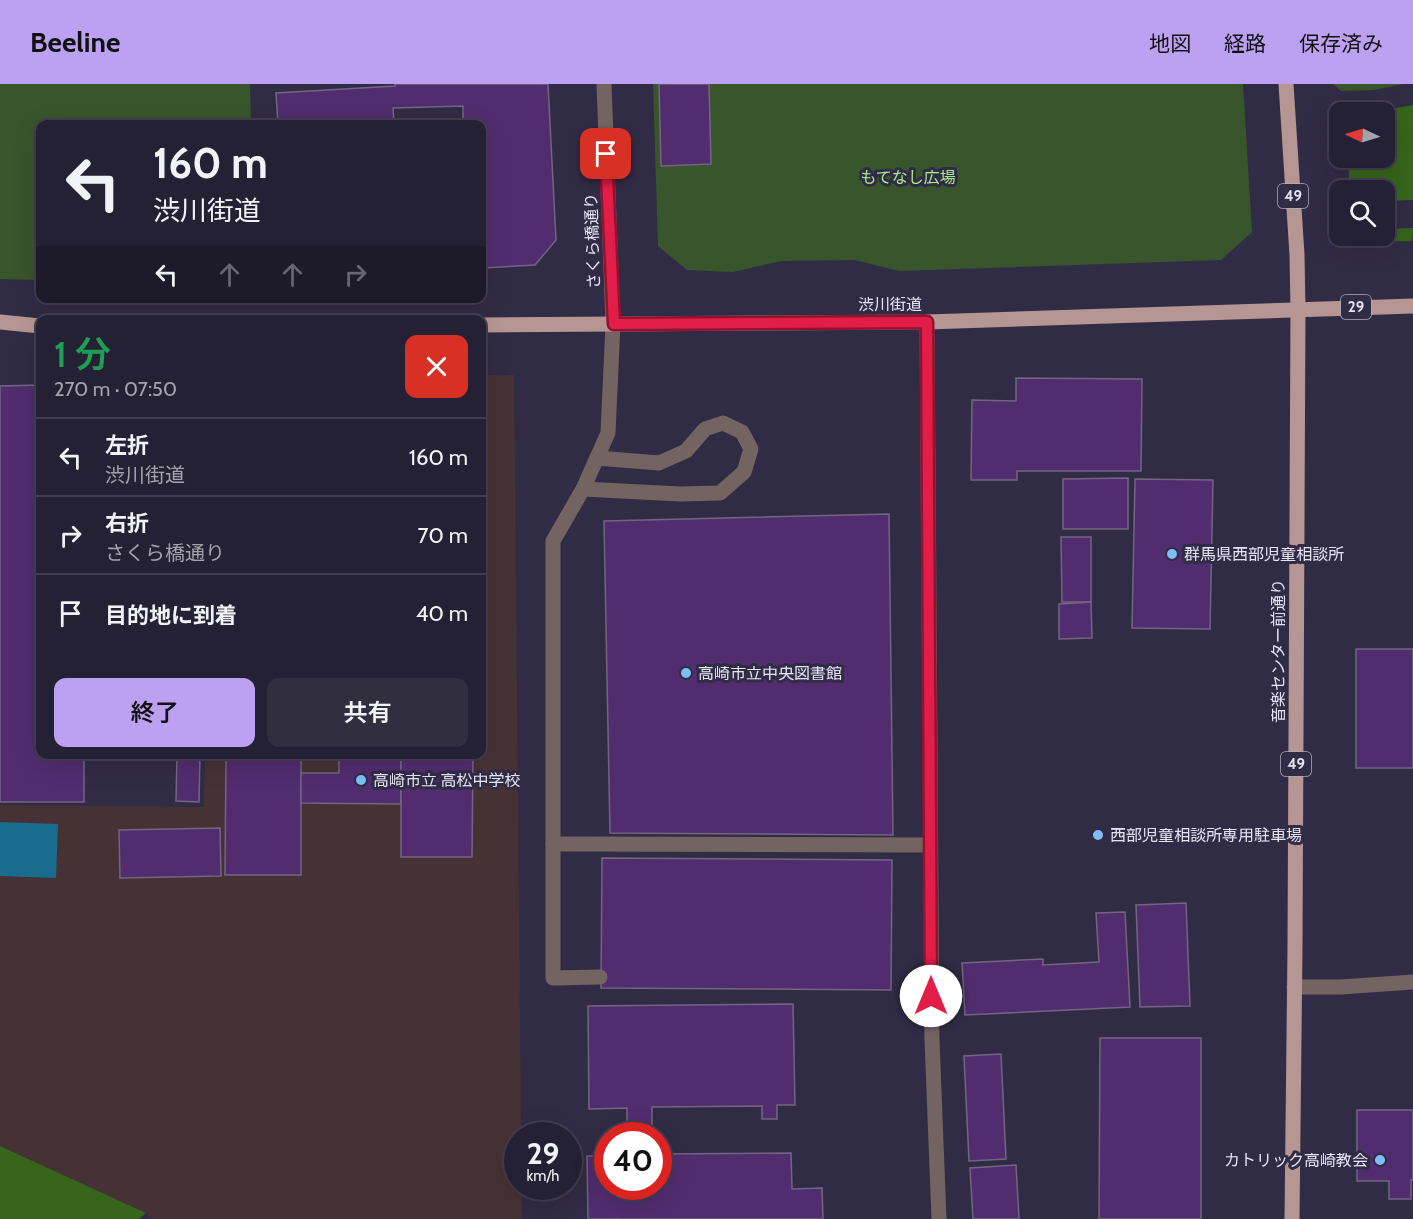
<!DOCTYPE html>
<html lang="ja">
<meta charset="utf-8">
<style>
body{margin:0;font-family:Cabin,"Noto Sans JP",sans-serif;background:#312e40;color:#f1f3f6;height:100vh;display:flex;flex-direction:column;font-size:22px;white-space:nowrap}
*{box-sizing:border-box;margin:0}
p{font-size:20px;color:#a3a3ac}
.icon{flex:none;width:33px;height:33px;fill:none;stroke:currentColor;stroke-width:2;stroke-linecap:round;stroke-linejoin:round}
.map{position:relative;flex:1;overflow:hidden}
.side{position:absolute;left:36px;top:231px;width:450px;height:444px;display:flex;flex-direction:column;background:#252134;border-radius:12px;box-shadow:0 6px 24px #0002,0 0 0 2px #423e4f}
.side>*{flex:none}
.hud{position:absolute;left:36px;top:36px;width:450px;height:183px;border-radius:12px;box-shadow:0 6px 24px #0002,0 0 0 2px #423e4f;background:#252134;color:#f1f3f6;overflow:hidden}
.needle{width:39px;rotate:274deg}
.fabs{position:absolute;left:1329px;top:18px;display:grid;gap:12px}
.fabs a{display:grid;place-items:center;width:66px;height:66px;border-radius:12px;background:#252134;box-shadow:0 6px 24px #0002,0 0 0 2px #423e4f;font-size:30px}
.speed{position:absolute;left:504px;top:1038px;display:flex;gap:12px;font-size:30px;font-weight:700;text-align:center}
.speed>*{display:grid;place-content:center;width:78px;height:78px;border-radius:50%;background:#252134;box-shadow:0 6px 24px #0002,0 0 0 2px #423e4f;line-height:1}
.speed small{font-size:15px;font-weight:400}
.speed .limit{border:9px solid #d22;background:#fff;color:#111}
.pin{position:absolute;display:grid;place-items:center;width:51px;height:51px;color:#fff;margin:-26px;border-radius:12px;box-shadow:0 3px 9px #0006}
.me{position:absolute;width:66px;margin:-33px;rotate:0deg;stroke-linejoin:round;filter:drop-shadow(0 0 4px #0008)}
.turn{display:flex;align-items:center;gap:21px;height:126px;padding:0 18px;font-size:27px}
.turn .icon{width:78px;height:78px;stroke-width:2.5}
.turn b{display:block;font-size:42px;line-height:51px}
.lanes{display:flex;align-items:center;height:57px;padding:0 18px;background:#0003;justify-content:center;gap:30px;direction:ltr}
.lanes .off{opacity:.35}
.round{display:grid;place-items:center;flex:none;width:63px;height:63px;border-radius:12px;background:#312e40}
.overview{display:flex;align-items:center;justify-content:space-between;height:102px;padding:0 18px}
h1{font-size:36px;font-weight:600;line-height:45px;color:#1e9e55}
.cta{display:flex;gap:12px;margin-top:auto;padding:12px 18px}
.cta a{flex:1;height:69px;border-radius:12px;background:#bca0f2;color:#111;font-size:24px;font-weight:600;line-height:69px;text-align:center}
.cta a+a{background:#312e40;color:#f1f3f6}
ul{padding:0;list-style:none}
li{display:flex;align-items:center;gap:18px;height:78px;padding:0 18px;border-top:2px solid #423e4f}
li div{flex:1}
li b{display:block;font-size:22px}
li em{font-style:normal}
header{display:flex;align-items:center;gap:36px;box-sizing:border-box;height:84px;padding:0 30px;background:#bca0f2;color:#111}
header strong{font-size:28px}
nav{display:flex;gap:33px;margin-inline-start:auto;font-size:21px}
.map>svg:first-child{display:block}
</style>
<header>
<strong>Beeline</strong>
<nav><a>地図</a><a>経路</a><a>保存済み</a></nav>
</header>
<div class="map">
<svg width="1413" height="1135" viewBox="0 0 1413 1135">
<rect width="100%" height="100%" fill="#312c45"/>
<polygon fill="#463234" points="482,291 514,291 521,1051 518,1052 518,1102 522,1103 522,1135 151,1135 146,1129 0,1062 0,721 204,723 205,671 482,670"/>
<g fill="#39552c">
<polygon points="0,0 250,0 251,40 40,40 40,196 0,195"/>
<polygon points="653,0 1243,0 1252,148 1221,176 899,187 855,176 781,177 733,188 687,186 658,162"/>
<polygon points="1333,0 1403,0 1374,6 1341,7"/>
</g>
<g fill="#36651b">
<polygon points="1413,21 1413,116 1385,117 1384,106 1349,106 1349,74 1384,74 1384,28 1376,28"/>
<polygon points="1413,144 1412,157 1364,158 1354,152 1384,152 1385,145"/>
<polygon points="0,1062 146,1129 139,1135 0,1135"/>
</g>
<polygon fill="#196c8e" points="0,738 58,740 56,794 0,792"/>
<g fill="#512c6f" stroke="#736581" stroke-width="1.5">
<polygon points="395,0 548,0 556,156 535,181 482,184 482,40 463,40 463,22 393,24 394,40 278,40 276,9 395,2"/>
<polygon points="659,0 709,0 711,80 661,82"/>
<polygon points="1016,294 1142,295 1141,387 1017,387 1017,396 971,396 972,316 1016,317"/>
<polygon points="40,301 40,670 84,670 84,718 0,718 0,302"/>
<polygon points="1128,394 1128,445 1063,445 1063,395"/>
<polygon points="1135,395 1213,396 1210,545 1132,544"/>
<polygon points="889,430 893,751 610,749 604,437"/>
<polygon points="1061,453 1091,453 1091,518 1062,518"/>
<polygon points="1091,518 1092,554 1059,555 1059,520"/>
<rect x="1356" y="565" width="57" height="119"/>
<polygon points="177,670 200,670 199,718 176,717"/>
<polygon points="226,670 301,670 301,791 225,791"/>
<polygon points="339,670 401,670 401,720 301,719 301,689 339,689"/>
<polygon points="401,670 473,670 472,773 401,773"/>
<polygon points="220,744 221,792 120,794 119,746"/>
<polygon points="602,774 892,776 891,906 601,904"/>
<polygon points="1186,819 1190,922 1140,923 1136,821"/>
<polygon points="1125,828 1130,923 965,931 962,879 1043,875 1043,881 1099,878 1096,829"/>
<polygon points="793,920 795,1021 777,1021 777,1035 762,1035 762,1022 652,1023 652,1052 627,1052 627,1024 589,1025 588,922"/>
<polygon points="1100,954 1201,954 1201,1135 1099,1135"/>
<polygon points="1001,970 1006,1075 969,1077 964,972"/>
<polygon points="1357,1026 1413,1026 1413,1096 1411,1096 1411,1115 1389,1115 1389,1097 1357,1097"/>
<polygon points="791,1069 792,1105 822,1104 823,1135 588,1135 587,1072 608,1072 608,1102 658,1102 658,1070"/>
<polygon points="1016,1081 1019,1135 973,1135 970,1084"/>
</g>
<g fill="none" stroke-linecap="round" stroke-linejoin="round">
<g stroke="#736462" stroke-width="15">
<polyline points="927,238 932,956 939,1135"/>
<polyline points="583,405 680,410 720,409 744,388 751,365 742,348 723,339 705,345 686,367 659,379 597,374"/>
<polyline points="553,760 930,761"/>
<polyline points="600,893 553,894 553,457 583,405 608,349 613,240 604,0"/>
<polyline points="1294,903 1341,903 1413,898"/>
</g>
<g stroke="#b69693" stroke-width="15">
<polyline points="1286,0 1297,171 1298,224 1295,862 1292,1135"/>
<polyline points="0,238 40,242"/>
<polyline points="482,241 927,238 1413,222"/>
</g>
</g>
<g fill="none" stroke-linecap="round" stroke-linejoin="round">
<defs>
<polyline id="route" points="606,70 614,240 927,238 931,912"/>
</defs>
<use href="#route" stroke="#92132f" stroke-width="15"/>
<use href="#route" stroke="#e11d48" stroke-width="10"/>
</g>
<g fill="#7cbef9" stroke="#312c45" stroke-width="2">
<circle cx="1172" cy="470" r="6"/>
<circle cx="686" cy="589" r="6"/>
<circle cx="361" cy="696" r="6"/>
<circle cx="1098" cy="751" r="6"/>
<circle cx="1380" cy="1076" r="6"/>
</g>
<g text-anchor="middle" stroke-width="6" stroke-linejoin="round" paint-order="stroke">
<g fill="#312c45" stroke="#b0adc0" stroke-width="1.5">
<rect x="1278" y="100" width="30" height="24" rx="4.5"/>
<rect x="1341" y="211" width="30" height="24" rx="4.5"/>
<rect x="1281" y="668" width="30" height="24" rx="4.5"/>
</g>
<g font-size="15" font-weight="bold" fill="#e6e4f4">
<text x="1293" y="117">49</text>
<text x="1356" y="228">29</text>
<text x="1296" y="685">49</text>
</g>
<g font-size="16" fill="#a9ec89" stroke="#312c45">
<text x="908" y="99">もてなし広場</text>
</g>
<g font-size="16" fill="#e6e4f4" stroke="#312c45">
<text transform="translate(592 157) rotate(-92)" y="6">さくら橋通り</text>
<text x="890" y="226">渋川街道</text>
<text transform="translate(1278 567) rotate(-90)" y="6">音楽センター前通り</text>
</g>
<g font-size="16" fill="#e6e4f4" stroke="#312c45" text-anchor="start">
<text x="1184" y="476">群馬県西部児童相談所</text>
<text x="698" y="595">高崎市立中央図書館</text>
<text x="373" y="702">高崎市立 高松中学校</text>
<text x="1110" y="757">西部児童相談所専用駐車場</text>
<text x="1368" y="1082" text-anchor="end">カトリック高崎教会</text>
</g>
</g>
</svg>
<div class="fabs">
<a><svg class="needle" viewBox="-14 -14 28 28"><path d="M0-13l5 13h-10z" fill="#e53935"/><path d="M0 13l5-13h-10z" fill="#a3a3ac"/></svg></a>
<a><svg class="icon" aria-label="search" viewBox="0 0 24 24"><circle cx="10" cy="10" r="6"/><path d="M15 15l6 6"/></svg></a>
</div>
<div class="speed"><div>29<small>km/h</small></div><div class="limit">40</div></div>
<div class="pin" style="left:606px;top:70px;background:#d93025"><svg class="icon" aria-label="arrive" viewBox="0 0 24 24"><path d="M6 21V4h12l-3 4 3 4H6"/></svg></div>
<svg class="me" style="left:931px;top:912px" viewBox="-20 -20 40 40"><circle r="19" fill="#fff"/><path d="M0-13L10 11 0 6-10 11z" fill="#e11d48"/></svg>
<div class="hud">
<div class="turn"><svg class="icon" aria-label="left" viewBox="0 0 24 24"><path d="M17 20v-9H6M10 6l-5 5 5 5"/></svg><div><b>160 m</b>渋川街道</div></div>
<div class="lanes"><svg class="icon" aria-label="left" viewBox="0 0 24 24"><path d="M17 20v-9H6M10 6l-5 5 5 5"/></svg><svg class="icon off" aria-label="ahead" viewBox="0 0 24 24"><path d="M12 20V5M6 11l6-6 6 6"/></svg><svg class="icon off" aria-label="ahead" viewBox="0 0 24 24"><path d="M12 20V5M6 11l6-6 6 6"/></svg><svg class="icon off" aria-label="right" viewBox="0 0 24 24"><path d="M7 20v-9h11M14 6l5 5-5 5"/></svg></div>
</div>
<section class="side">
<div class="overview"><div><h1>1 分</h1><p>270 m · 07:50</p></div><a class="round" style="background:#d93025;color:#fff"><svg class="icon" aria-label="close" viewBox="0 0 24 24"><path d="M6 6l12 12M18 6L6 18"/></svg></a></div>
<ul>
<li><svg class="icon" aria-label="left" viewBox="0 0 24 24"><path d="M17 20v-9H6M10 6l-5 5 5 5"/></svg><div><b>左折</b><p>渋川街道</p></div><em>160 m</em></li>
<li><svg class="icon" aria-label="right" viewBox="0 0 24 24"><path d="M7 20v-9h11M14 6l5 5-5 5"/></svg><div><b>右折</b><p>さくら橋通り</p></div><em>70 m</em></li>
<li><svg class="icon" aria-label="arrive" viewBox="0 0 24 24"><path d="M6 21V4h12l-3 4 3 4H6"/></svg><div><b>目的地に到着</b></div><em>40 m</em></li>
</ul>
<div class="cta"><a>終了</a><a>共有</a></div>
</section>
</div>
